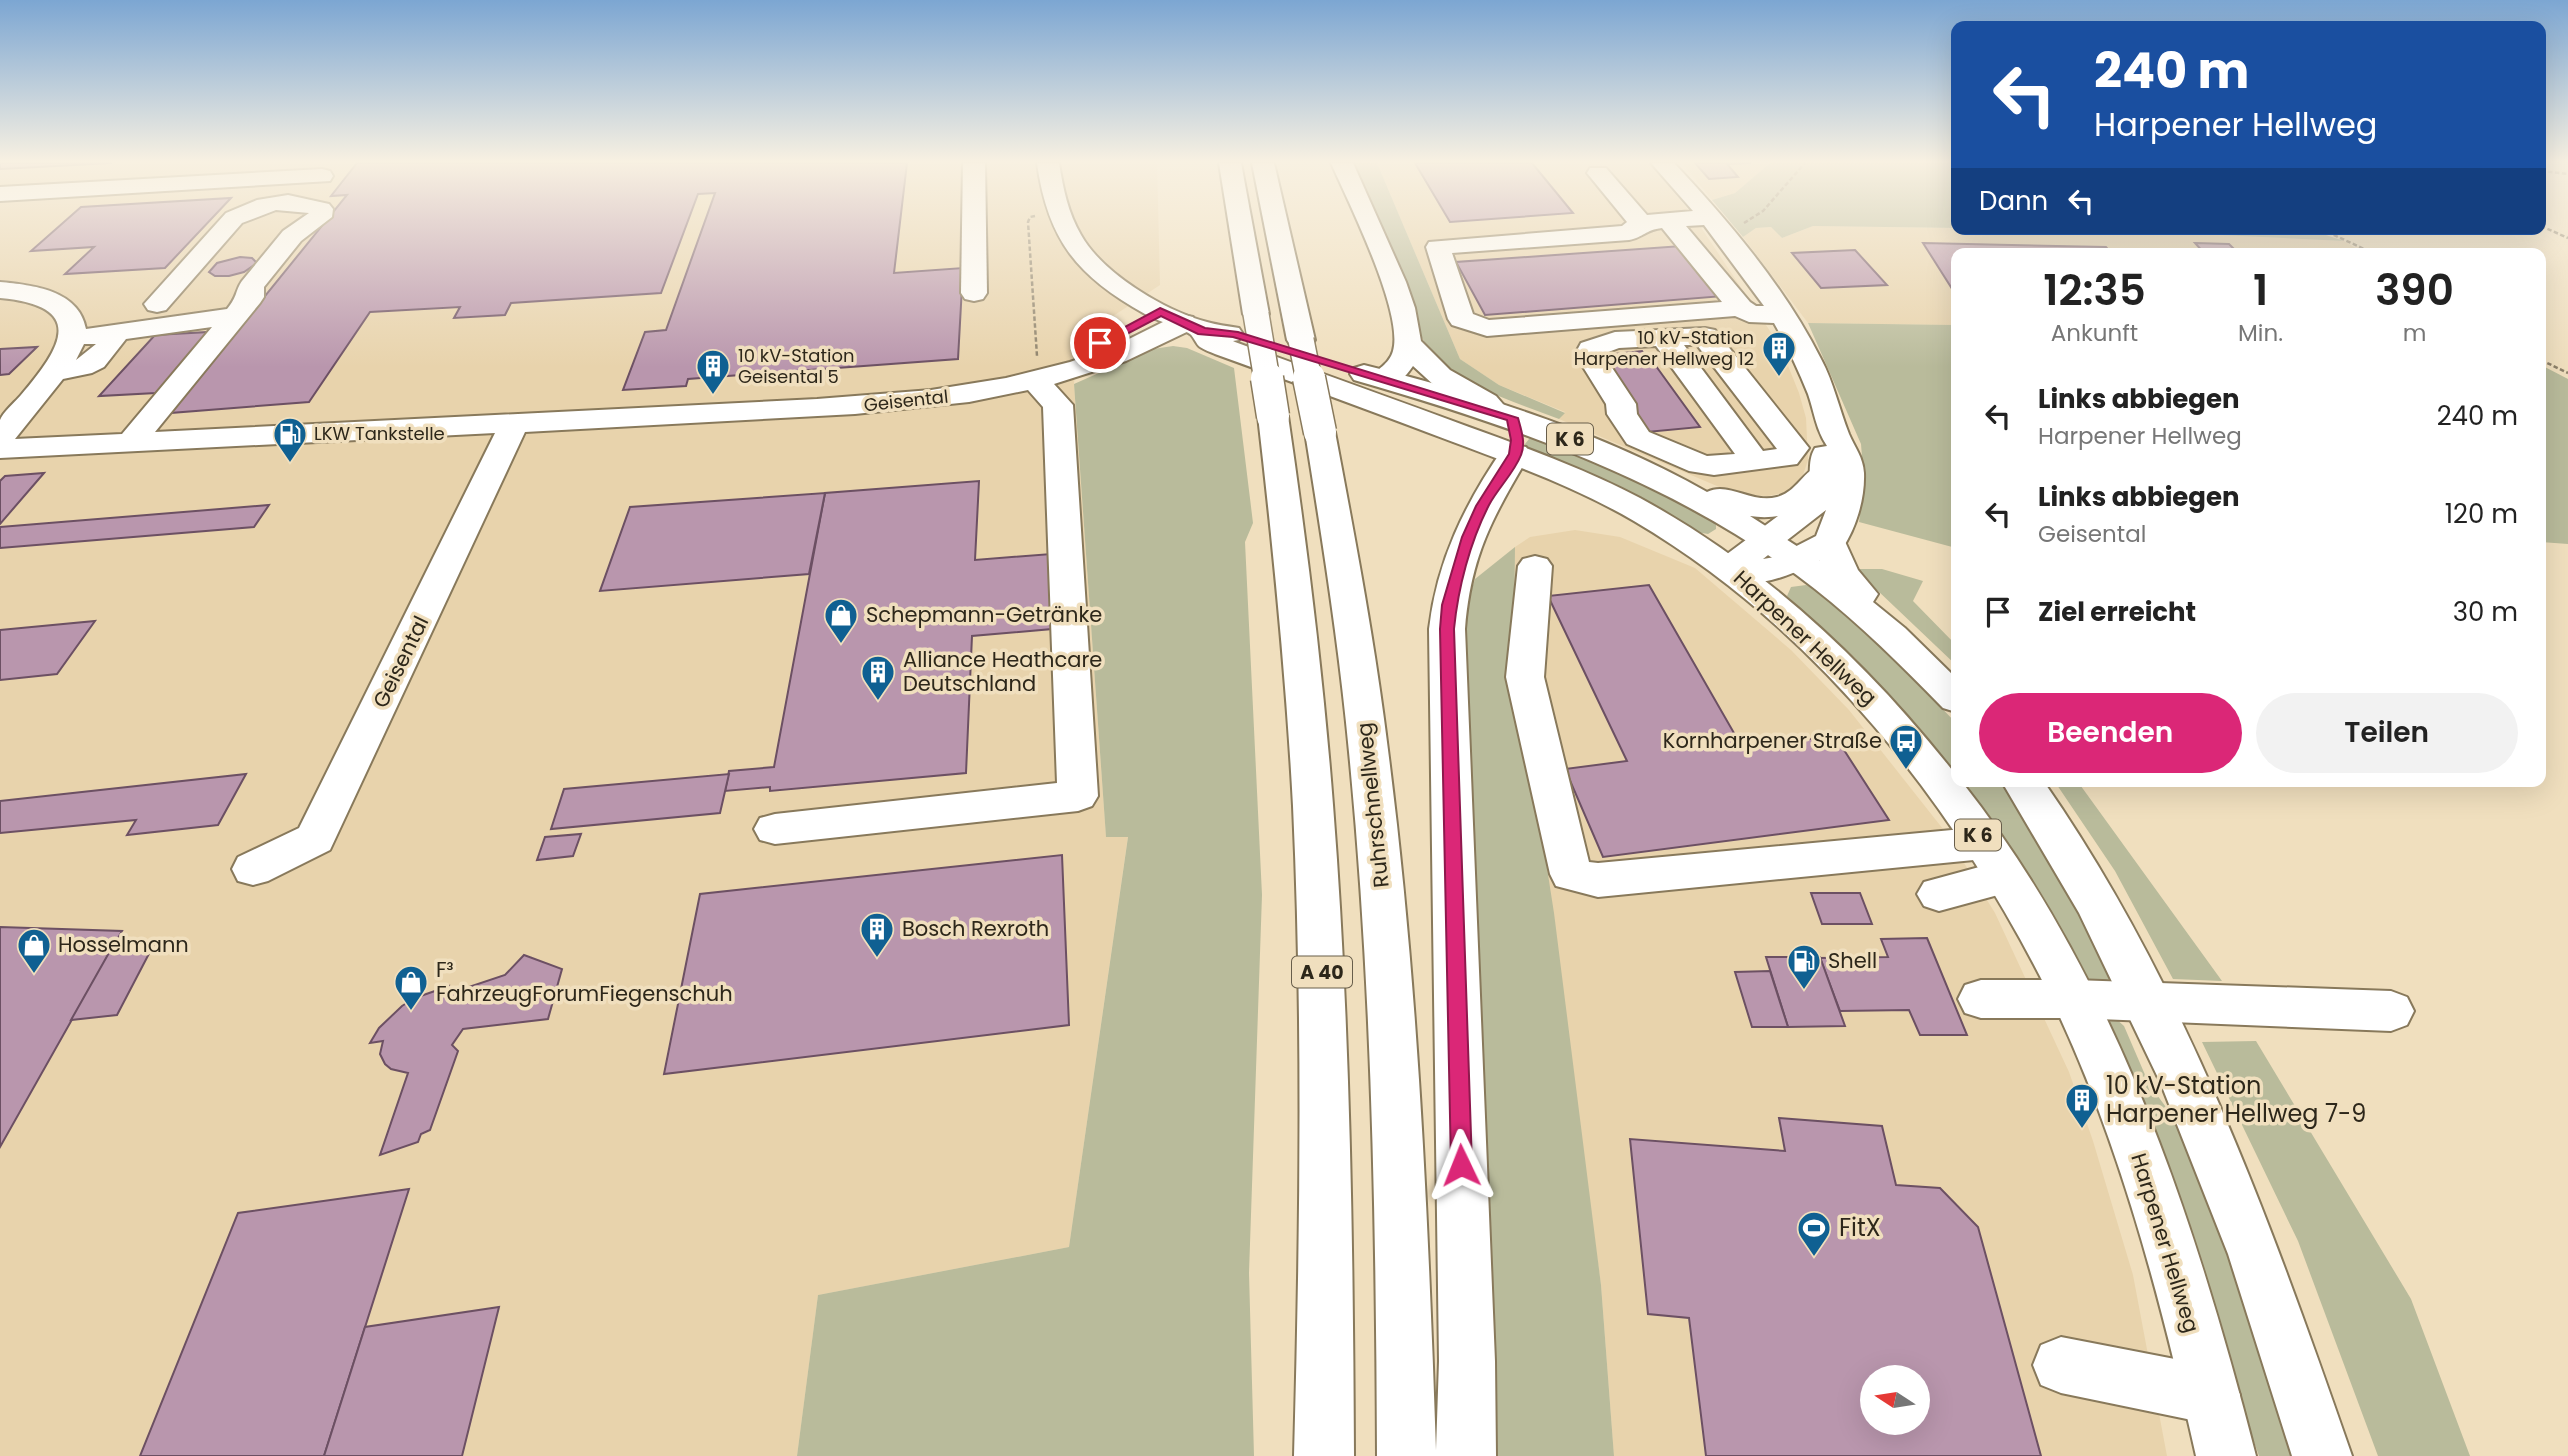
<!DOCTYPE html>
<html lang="de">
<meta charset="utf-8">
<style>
body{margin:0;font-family:Poppins,sans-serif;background:#f2f2f2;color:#222;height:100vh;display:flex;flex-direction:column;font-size:26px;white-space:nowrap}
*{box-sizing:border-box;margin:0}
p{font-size:23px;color:#767676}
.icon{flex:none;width:38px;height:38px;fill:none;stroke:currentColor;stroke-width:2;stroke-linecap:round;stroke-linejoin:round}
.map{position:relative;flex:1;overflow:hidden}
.drawer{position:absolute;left:1951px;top:248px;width:595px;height:539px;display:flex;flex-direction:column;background:#fff;border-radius:14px;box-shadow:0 7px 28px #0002}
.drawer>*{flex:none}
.top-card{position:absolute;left:1951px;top:21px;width:595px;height:214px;border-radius:14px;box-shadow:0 7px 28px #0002;background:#1a4fa0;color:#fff;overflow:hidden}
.needle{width:46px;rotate:282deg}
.controls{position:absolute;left:1860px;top:1365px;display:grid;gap:14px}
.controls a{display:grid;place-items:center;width:70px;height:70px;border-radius:50%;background:#fff;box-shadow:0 7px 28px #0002;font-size:35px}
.pin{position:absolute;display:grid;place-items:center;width:60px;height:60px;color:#fff;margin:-30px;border:4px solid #fff;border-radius:50%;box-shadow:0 2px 7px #0007}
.me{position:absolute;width:77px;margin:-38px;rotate:358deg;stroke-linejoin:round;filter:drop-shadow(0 0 5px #0008)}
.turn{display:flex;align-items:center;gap:24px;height:147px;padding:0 28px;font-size:32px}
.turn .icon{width:91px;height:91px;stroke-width:2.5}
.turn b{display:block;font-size:49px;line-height:60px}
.then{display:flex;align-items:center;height:66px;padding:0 28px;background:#0003;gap:14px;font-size:26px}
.eta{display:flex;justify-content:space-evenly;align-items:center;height:119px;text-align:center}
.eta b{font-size:42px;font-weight:600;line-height:49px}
.primary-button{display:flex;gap:14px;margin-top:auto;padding:14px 28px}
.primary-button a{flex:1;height:80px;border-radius:42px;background:#db2777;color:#fff;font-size:28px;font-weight:600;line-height:80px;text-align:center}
.primary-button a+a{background:#f2f2f2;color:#222}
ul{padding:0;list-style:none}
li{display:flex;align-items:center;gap:21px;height:98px;padding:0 28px}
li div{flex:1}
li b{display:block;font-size:26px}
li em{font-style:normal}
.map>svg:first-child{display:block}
</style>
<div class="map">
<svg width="2568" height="1456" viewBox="0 0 2568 1456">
<rect width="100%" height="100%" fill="#f0dfbe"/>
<g fill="#e8d3ac" fill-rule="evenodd">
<polygon points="0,163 1157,163 1160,285 1077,340 1074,384 1106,837 1128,836 1069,1247 818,1295 797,1456 0,1456"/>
<polygon points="1377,163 1649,163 1692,214 1780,346 1799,393 1806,418 1808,460 1800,484 1788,492 1768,496 1746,495 1724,489 1559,419 1565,412 1499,385 1460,359"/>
<polygon points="1682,163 1770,163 1735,193 1712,200"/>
<polygon points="1813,226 2138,231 2344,241 2365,254 1956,254 1956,325 1808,323 1743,237 1756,228 1771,227 1782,238"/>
<path d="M1575 530 1620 537 1695 568 1791 650 1849 710 1943 829 1995 913 2069 1072 2093 1141 2133 1275 2167 1456H1614L1601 1285 1514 655 1515 547 1530 537ZM1872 1377H1918V1423H1872Z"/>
</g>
<g fill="#b9bb9b">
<path d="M1353 163H1377L1460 359 1499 385 1565 413 1559 419C1530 408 1500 398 1472 384 1459 376 1451 365 1435 361L1412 320Z"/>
<polygon points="1770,163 1956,163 1956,228 1813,226 1782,238 1771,227 1756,228 1743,237 1712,200 1735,193"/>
<polygon points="2024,229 2308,229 2344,241 2138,231"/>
<polygon points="1808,323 1956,325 1956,548 1859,522 1864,482 1861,444"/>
<polygon points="1173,346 1187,348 1234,368 1253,523 1245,542 1262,895 1249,1273 1254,1456 797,1456 818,1295 1069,1247 1128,837 1106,837 1074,384 1153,349"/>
<polygon points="2541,365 2568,379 2568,544 2541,542"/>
<polygon points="1529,439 1540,439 1624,474 1709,518 1716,525 1716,529 1708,534 1696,532 1571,466 1527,448 1525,444"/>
<polygon points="1515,547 1514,655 1554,913 1601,1285 1614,1456 1486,1456 1464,614 1475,579"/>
<polygon points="1859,569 1882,569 1923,581 1913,601 1956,645 1956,665 1876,589"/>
<polygon points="1806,585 1813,588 1885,649 1956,723 1956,777 1921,731 1855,658 1787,596 1791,587"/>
<polygon points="1960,782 2002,782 2038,835 2113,977 2101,982 2083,977"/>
<polygon points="2055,782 2078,782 2222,981 2173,979 2115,871"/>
<polygon points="2114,1017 2124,1026 2149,1084 2193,1144 2298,1456 2259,1456 2101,1020"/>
<polygon points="2256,1041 2411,1299 2470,1456 2378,1456 2298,1241 2202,1042"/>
</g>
<g fill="#b996ad" stroke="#6c5063" stroke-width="2" fill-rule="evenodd">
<polygon points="0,163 112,163 0,169"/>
<polygon points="357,163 907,163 894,273 963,268 958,359 688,379 686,386 623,390 645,332 666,330 715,193 698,194 661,293 511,303 505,315 454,318 460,307 370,312 309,402 170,413 347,195 331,196"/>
<polygon points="1415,163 1532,163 1573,213 1450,222"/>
<polygon points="1695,163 1751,163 1727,164 1738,177 1709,179"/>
<polygon points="231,198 165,268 65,274 94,247 31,251 81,207"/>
<polygon points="1923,243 2106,247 2112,254 1956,254 1956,295"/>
<polygon points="2195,243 2229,244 2239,254 2205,254"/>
<polygon points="1682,246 1724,296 1485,315 1456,262"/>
<polygon points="1855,250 1887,285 1821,288 1792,253"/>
<polygon points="240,257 252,258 257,263 244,272 229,276 215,276 209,272 217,263"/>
<polygon points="209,332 156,393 99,396 155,335"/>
<polygon points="37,347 9,374 0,375 0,349"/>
<polygon points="1642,351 1649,361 1611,364 1605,355"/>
<polygon points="1653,362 1700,427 1647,432 1604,366"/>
<polygon points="44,473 0,524 0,481 5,476"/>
<polygon points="979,481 975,560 1051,554 1052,629 972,636 966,773 770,791 770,787 725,791 729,771 774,767 825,493"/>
<polygon points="825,493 809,574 600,591 630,507"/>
<polygon points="269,505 254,527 0,548 0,527"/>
<polygon points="1649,585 1742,747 1835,736 1889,820 1603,857 1565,769 1627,761 1548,596"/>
<polygon points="95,621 57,674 0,680 0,630"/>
<polygon points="246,774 218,825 127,835 136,820 0,833 0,801"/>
<polygon points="729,774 720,813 551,829 564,789"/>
<polygon points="581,834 573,856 537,860 545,837"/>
<polygon points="1062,855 1069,1025 664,1074 700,894"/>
<polygon points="1811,893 1860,893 1872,924 1822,924"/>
<polygon points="0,927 122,931 0,1147"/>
<polygon points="1927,938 1967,1035 1920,1035 1909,1010 1840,1011 1820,958 1888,957 1881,939"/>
<polygon points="153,946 117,1015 71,1020 110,951"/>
<polygon points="524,955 562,969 548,1019 463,1029 452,1045 458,1051 430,1130 421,1134 418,1142 380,1155 408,1073 391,1069 385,1064 380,1054 383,1041 370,1043 379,1028 402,1006 415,998 449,986 448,994 505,975"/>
<polygon points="1766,957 1820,957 1845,1026 1788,1027"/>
<polygon points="1770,971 1788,1027 1752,1027 1735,972"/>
<path d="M1779 1118 1882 1126 1896 1185 1940 1188 1978 1227 2041 1456H1706L1689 1318 1648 1314 1630 1139 1785 1151ZM1872 1377H1918V1423H1872Z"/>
<polygon points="409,1189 324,1456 140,1456 238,1213"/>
<polygon points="499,1307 462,1456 324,1456 365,1327"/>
</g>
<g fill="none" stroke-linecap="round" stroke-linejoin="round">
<defs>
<g id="minor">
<polygon points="963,163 985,163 987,293 983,299 974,301 965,299 961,293"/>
<path d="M1651 163H1674C1730 223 1784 286 1821 359 1834 383 1839 409 1849 434 1855 448 1863 457 1864 473 1865 499 1856 528 1842 549 1808 567 1766 591 1726 581L1718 564 1723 557 1806 495C1813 480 1806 462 1815 448L1827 446C1816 430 1814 411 1808 394 1798 369 1787 346 1774 323L1749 322 1735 316 1487 336 1452 325 1448 319 1426 247 1429 242 1622 226 1627 222 1587 173 1590 168H1606L1647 215 1693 211ZM1704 225 1764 306H1756L1750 302 1686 226ZM1662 228 1722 302 1489 320 1473 314 1452 253 1629 240C1644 237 1645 230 1662 228ZM1826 510 1816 536 1775 557 1763 559Z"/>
<polygon points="322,169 330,171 333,176 330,181 0,201 0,187"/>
<path d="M288 195 329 204 333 209 332 217 301 241 264 287V297L260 303 155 432 817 399 931 390 1006 378 1070 362 1115 346 1173 317 1183 315 1193 317 1196 323 1193 329 1126 361 1054 384 1073 405 1098 796 1092 806 1078 811 775 844 760 840 754 829 760 818 775 814 1057 783 1043 407 1028 390 969 402 855 414 525 432 330 850 268 881 253 885 238 881 232 869 238 857 299 828 495 433 0 458C0 447 0 430 0 420 3 412 15 402 21 395 61 348 88 306 0 298V282C33 285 79 290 86 329L227 309C238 296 235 291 242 281L283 231 309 213 276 210 242 223 166 310 157 312 148 310 144 304 226 213 257 200ZM212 327 122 434 15 439 63 379 92 373 104 367 126 339ZM84 344H96L76 360Z"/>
<path d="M1705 328 1715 330 1809 448 1797 464 1714 475 1689 471 1627 444 1607 414 1606 404 1575 354 1581 343 1615 332ZM1684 345H1697L1777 449 1763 451ZM1656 346 1735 454 1707 456 1649 432 1637 414 1636 404 1603 354 1619 348Z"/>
<polygon points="1535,556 1547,559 1552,566 1544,677 1589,862 1598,863 1984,827 1999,832 2005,843 1999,854 1984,859 1598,897 1556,886 1550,874 1506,677 1518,566 1523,559"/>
<polygon points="2005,860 2020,865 2026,877 2020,889 1939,911 1924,906 1917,894 1924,882"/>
<polygon points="1981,980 2074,980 2391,991 2407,997 2414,1011 2407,1025 2391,1031 2074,1018 1981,1018 1965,1013 1958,999 1965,985"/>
<polygon points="2061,1337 2211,1366 2231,1375 2240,1395 2231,1415 2211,1424 2061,1393 2041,1385 2033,1365 2041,1345"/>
</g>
<g id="major">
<path d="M1037 163H1059C1063 188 1068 213 1081 235 1102 273 1165 311 1207 322 1217 325 1228 326 1239 328L1243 334 1239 340 1233 341 1235 342C1313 370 1391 398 1469 427 1527 448 1585 469 1640 498 1765 566 1869 664 1956 775V782H1962C2116 977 2195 1219 2256 1456H2196C2161 1300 2118 1134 2047 990 1953 803 1816 628 1634 521 1574 486 1509 463 1445 439 1369 410 1292 382 1215 354 1211 352 1204 350 1200 347 1196 344 1194 337 1190 334 1181 328 1157 321 1145 314 1078 277 1048 241 1037 163Z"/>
<path d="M1364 365C1480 394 1602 432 1707 492 1728 481 1752 504 1777 497 1803 490 1805 458 1837 466L1842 473C1820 504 1788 522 1750 516L1820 561 1813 542 1818 535 1830 532 1842 535 1858 570 1878 594 1873 602 1905 628 1956 678V712L1943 708C1902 666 1861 625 1815 589 1679 483 1517 427 1354 380L1350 374 1354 368Z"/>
<path d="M2002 782H2044C2186 986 2271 1223 2352 1456H2292L2228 1254 2161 1084 2079 913Z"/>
</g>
<g id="highway">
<polygon points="1219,163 1241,163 1269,314 1265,320 1256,322 1247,320 1243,314"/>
<polygon points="1252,163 1274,163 1315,340 1311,346 1301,348 1291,346 1287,340"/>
<path d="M1331 163H1353L1406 282 1415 308 1421 341 1450 370 1496 396 1509 411 1504 417 1494 420 1484 417 1471 405 1436 387 1413 366C1403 381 1392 390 1374 385L1370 379C1377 368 1389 365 1393 351 1404 313 1348 201 1331 163Z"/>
<path d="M1273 407 1283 410 1288 416C1307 545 1323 675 1333 805 1350 1022 1353 1239 1354 1456H1294C1300 1239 1303 1022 1293 806 1286 675 1273 546 1258 416L1263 410Z"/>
<path d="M1320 423 1331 426 1335 432C1355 538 1375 643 1388 750 1418 982 1428 1216 1436 1450L1439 1361 1429 629C1437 560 1465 504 1504 447L1515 445 1526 447 1530 454C1493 517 1471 554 1465 629L1495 1361 1496 1456H1377C1376 1221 1372 986 1349 752 1339 645 1322 538 1305 432L1309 426Z"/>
</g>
</defs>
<use href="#minor" stroke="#88795b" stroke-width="4"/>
<use href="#major" stroke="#88795b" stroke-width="4"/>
<use href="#highway" stroke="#88795b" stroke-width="4"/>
<g stroke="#8d816a" stroke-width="2.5" stroke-dasharray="4.5 2.5" stroke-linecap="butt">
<polyline points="2541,171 2568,174"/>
<polyline points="1035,216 1030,217 1028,222 1037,356"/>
<polyline points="1744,223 1763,211 1805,163"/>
<polyline points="2541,226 2568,238"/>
<polyline points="2321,229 2375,254"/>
<polyline points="2541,360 2568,373"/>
</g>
<use href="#minor" fill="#fff" fill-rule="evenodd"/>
<use href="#major" fill="#fff" fill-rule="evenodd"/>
<use href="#highway" fill="#fff" fill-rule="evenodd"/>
<defs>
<g id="highway-bridge-far1">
<polyline points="1256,314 1267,380"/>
<polyline points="1301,340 1309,380"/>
</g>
<g id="highway-bridge">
<polyline points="1267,378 1273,416"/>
<polyline points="1309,378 1320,432"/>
</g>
</defs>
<use href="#highway-bridge-far1" stroke="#88795b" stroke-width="28" stroke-linecap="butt"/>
<use href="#highway-bridge" stroke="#88795b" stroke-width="35" stroke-linecap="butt"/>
<use href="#highway-bridge-far1" stroke="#fff" stroke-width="25"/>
<use href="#highway-bridge" stroke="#fff" stroke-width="32"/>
</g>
<linearGradient id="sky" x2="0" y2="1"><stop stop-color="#7ca6d2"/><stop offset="0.44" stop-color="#f8f1e2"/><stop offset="1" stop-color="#f8f1e2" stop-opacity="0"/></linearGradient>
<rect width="2568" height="367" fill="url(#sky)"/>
<path fill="#db2777" stroke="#8e194d" stroke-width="2" d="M1160 308 1205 328 1238 332 1518 418C1521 429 1526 443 1521 455 1514 473 1498 488 1489 505 1470 542 1458 588 1454 629L1472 1165 1469 1172 1461 1175 1454 1172 1451 1165 1440 629 1442 605 1462 537 1476 506 1509 454 1511 440 1507 420 1233 337 1198 334 1161 316 1104 346 1095 343Z"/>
<defs>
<symbol id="building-pin" viewBox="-11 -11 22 30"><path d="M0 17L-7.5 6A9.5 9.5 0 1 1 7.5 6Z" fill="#0f6092" stroke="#f0dfbe"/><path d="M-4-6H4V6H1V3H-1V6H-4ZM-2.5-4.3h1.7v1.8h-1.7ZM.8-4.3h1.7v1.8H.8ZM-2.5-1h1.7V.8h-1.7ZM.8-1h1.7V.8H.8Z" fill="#fff"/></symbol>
<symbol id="fuel-pin" viewBox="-11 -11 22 30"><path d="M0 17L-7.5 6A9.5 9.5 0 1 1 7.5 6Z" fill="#0f6092" stroke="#f0dfbe"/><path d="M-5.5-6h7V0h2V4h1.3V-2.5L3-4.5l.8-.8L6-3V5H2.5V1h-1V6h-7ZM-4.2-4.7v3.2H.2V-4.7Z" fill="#fff"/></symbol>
<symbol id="shop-pin" viewBox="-11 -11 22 30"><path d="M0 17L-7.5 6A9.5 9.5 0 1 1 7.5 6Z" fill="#0f6092" stroke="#f0dfbe"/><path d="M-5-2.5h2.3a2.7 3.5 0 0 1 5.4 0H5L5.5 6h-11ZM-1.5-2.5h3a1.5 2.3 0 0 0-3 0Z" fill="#fff"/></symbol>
<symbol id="bus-pin" viewBox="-11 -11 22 30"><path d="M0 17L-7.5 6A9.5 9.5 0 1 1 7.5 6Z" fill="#0f6092" stroke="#f0dfbe"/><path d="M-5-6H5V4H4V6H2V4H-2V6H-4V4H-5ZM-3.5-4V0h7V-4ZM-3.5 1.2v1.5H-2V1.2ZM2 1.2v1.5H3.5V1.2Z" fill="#fff"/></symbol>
<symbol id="stadium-pin" viewBox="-11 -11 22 30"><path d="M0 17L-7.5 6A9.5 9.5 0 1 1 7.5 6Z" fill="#0f6092" stroke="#f0dfbe"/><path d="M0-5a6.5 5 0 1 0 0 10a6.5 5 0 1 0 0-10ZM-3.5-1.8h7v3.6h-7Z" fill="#fff"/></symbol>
</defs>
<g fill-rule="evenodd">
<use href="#building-pin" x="1760" y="329" width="38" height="52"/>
<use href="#building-pin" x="694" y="347" width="38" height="52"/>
<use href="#fuel-pin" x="271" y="415" width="38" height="52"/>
<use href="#shop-pin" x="822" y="596" width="38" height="52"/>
<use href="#building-pin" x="859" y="653" width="38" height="52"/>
<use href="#bus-pin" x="1887" y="722" width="38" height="52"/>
<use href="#building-pin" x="858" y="910" width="38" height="52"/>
<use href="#shop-pin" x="15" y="926" width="38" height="52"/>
<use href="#fuel-pin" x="1785" y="942" width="38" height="52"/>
<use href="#shop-pin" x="392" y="963" width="38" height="52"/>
<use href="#building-pin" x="2063" y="1081" width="38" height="52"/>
<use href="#stadium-pin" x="1795" y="1209" width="38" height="52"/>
</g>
<g text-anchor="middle" stroke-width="7" stroke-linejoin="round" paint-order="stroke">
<g font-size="18" fill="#2d271a" stroke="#f0dfbe" text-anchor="start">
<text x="1754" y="344" text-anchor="end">10 kV-Station<tspan x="1754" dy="21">Harpener Hellweg 12</tspan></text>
<text x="738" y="362">10 kV-Station<tspan x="738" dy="21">Geisental 5</tspan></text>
<text x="314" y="440">LKW Tankstelle</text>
</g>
<g font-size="18" fill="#2d271a" stroke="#f0dfbe">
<text transform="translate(906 401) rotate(-6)" y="6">Geisental</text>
</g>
<g fill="#f0dfbe" stroke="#685e4b" stroke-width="2">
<rect x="1547" y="423.5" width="46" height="31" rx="5"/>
<rect x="1955" y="819.5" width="46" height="31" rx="5"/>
<rect x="1292" y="956.5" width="60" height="31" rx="5"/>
</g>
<g font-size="19" font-weight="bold" fill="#2d271a">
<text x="1570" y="446">K 6</text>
<text x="1978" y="842">K 6</text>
<text x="1322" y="979">A 40</text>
</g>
<g font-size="21" fill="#2d271a" stroke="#f0dfbe" text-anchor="start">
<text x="866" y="622">Schepmann-Getränke</text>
<text x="903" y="667">Alliance Heathcare<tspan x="903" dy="24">Deutschland</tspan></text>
<text x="1882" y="748" text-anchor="end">Kornharpener Straße</text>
<text x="902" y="936">Bosch Rexroth</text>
<text x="58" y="952">Hosselmann</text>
<text x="1828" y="968">Shell</text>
<text x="436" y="977">F³<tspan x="436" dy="24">FahrzeugForumFiegenschuh</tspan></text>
</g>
<g font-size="21" fill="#2d271a" stroke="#f0dfbe">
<text transform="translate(1805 638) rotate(43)" y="7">Harpener Hellweg</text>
<text transform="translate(401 662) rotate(-64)" y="7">Geisental</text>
<text transform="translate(1373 805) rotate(-96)" y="7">Ruhrschnellweg</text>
<text transform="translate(2165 1243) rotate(73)" y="7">Harpener Hellweg</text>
</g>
<g font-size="24" fill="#2d271a" stroke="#f0dfbe" text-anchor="start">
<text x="2106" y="1094">10 kV-Station<tspan x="2106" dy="28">Harpener Hellweg 7-9</tspan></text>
<text x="1839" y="1236">FitX</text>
</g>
</g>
</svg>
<div class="controls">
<a><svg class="needle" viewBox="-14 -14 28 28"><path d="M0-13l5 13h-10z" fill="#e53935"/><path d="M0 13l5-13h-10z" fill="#767676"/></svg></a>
</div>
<div class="pin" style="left:1100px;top:343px;background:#d93025"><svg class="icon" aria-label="arrive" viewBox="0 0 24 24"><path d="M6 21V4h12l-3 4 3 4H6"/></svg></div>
<svg class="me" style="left:1461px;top:1165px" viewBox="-20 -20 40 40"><path d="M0-17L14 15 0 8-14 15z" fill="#db2777" stroke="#fff" stroke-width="4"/></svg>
<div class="top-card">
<div class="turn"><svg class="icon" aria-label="left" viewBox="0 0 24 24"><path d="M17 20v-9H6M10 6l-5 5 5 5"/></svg><div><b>240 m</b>Harpener Hellweg</div></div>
<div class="then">Dann<svg class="icon" aria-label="left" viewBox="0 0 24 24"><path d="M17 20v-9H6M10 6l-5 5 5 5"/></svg></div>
</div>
<section class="drawer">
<div class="eta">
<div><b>12:35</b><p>Ankunft</p></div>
<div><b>1</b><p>Min.</p></div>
<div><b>390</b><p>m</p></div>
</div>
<ul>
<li><svg class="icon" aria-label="left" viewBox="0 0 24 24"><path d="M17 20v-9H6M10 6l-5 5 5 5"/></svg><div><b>Links abbiegen</b><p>Harpener Hellweg</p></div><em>240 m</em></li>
<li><svg class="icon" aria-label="left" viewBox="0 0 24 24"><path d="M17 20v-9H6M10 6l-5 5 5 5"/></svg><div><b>Links abbiegen</b><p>Geisental</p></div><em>120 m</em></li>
<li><svg class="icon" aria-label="arrive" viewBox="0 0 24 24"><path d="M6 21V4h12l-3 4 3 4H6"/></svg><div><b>Ziel erreicht</b></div><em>30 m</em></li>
</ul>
<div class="primary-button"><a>Beenden</a><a>Teilen</a></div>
</section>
</div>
